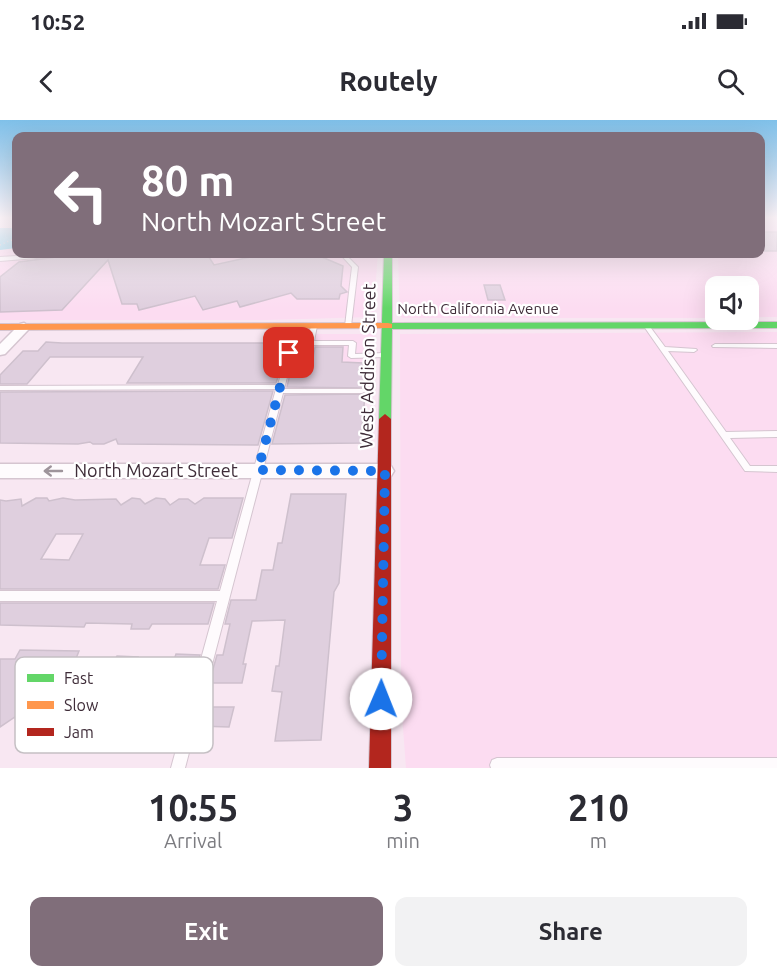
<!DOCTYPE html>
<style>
body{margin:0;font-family:Ubuntu,sans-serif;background:#f2f2f3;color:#2b2b33;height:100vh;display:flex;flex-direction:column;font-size:22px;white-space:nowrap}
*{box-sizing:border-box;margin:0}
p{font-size:20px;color:#7c7c81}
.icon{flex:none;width:33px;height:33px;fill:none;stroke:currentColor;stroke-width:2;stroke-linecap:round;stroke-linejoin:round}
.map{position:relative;height:648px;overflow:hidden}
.details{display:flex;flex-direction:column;background:#fff;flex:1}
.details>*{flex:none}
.hud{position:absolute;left:12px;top:12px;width:753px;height:126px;border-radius:12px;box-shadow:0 6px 24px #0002;background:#806e7a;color:#fff;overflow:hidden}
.tools{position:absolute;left:705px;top:156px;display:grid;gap:12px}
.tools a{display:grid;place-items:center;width:54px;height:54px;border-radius:12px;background:#fff;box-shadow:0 6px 24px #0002;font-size:30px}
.pin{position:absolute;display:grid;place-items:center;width:51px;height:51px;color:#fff;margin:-26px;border-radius:12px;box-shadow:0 3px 9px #0006}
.me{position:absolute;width:66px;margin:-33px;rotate:1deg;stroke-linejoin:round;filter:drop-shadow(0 0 4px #0008)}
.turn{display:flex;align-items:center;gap:21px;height:126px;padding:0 30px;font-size:27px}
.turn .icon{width:78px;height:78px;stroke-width:2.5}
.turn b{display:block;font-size:42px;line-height:51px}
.eta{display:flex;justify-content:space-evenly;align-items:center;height:102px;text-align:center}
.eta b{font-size:36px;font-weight:700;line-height:42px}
.primary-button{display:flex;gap:12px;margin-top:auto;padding:12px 30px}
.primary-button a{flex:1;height:69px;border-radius:12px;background:#806e7a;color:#fff;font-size:24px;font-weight:700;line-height:69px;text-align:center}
.primary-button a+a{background:#f2f2f3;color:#2b2b33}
.status{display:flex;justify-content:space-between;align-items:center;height:42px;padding:0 30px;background:#fff;direction:ltr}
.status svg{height:16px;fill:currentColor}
header{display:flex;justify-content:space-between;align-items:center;height:78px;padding:0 30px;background:#fff;font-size:27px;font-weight:700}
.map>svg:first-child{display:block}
</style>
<div class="status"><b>10:52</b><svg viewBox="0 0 49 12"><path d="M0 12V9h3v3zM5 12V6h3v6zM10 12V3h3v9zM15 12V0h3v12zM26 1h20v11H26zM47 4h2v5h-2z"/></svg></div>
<header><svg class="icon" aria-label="back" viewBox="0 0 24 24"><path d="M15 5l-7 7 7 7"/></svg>Routely<svg class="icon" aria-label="search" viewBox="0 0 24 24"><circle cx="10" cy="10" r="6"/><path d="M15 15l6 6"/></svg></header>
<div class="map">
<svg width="777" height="648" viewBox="0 0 777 648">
<rect width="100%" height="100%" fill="#f8e7f2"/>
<g fill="#fcdcf1">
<polygon points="761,97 777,97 777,197 749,197 748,166 716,166 715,198 403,198 400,196 398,134 760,134"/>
<polygon points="16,128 16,134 378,134 373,197 266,200 0,200 0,130"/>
<polygon points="777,212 777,648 406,648 401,580 400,214"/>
<polygon points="298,214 375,214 371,270 283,268"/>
</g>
<polygon fill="#82d1ea" points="0,108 16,108 16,128 0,130"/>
<g fill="#dfcfde" stroke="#cec0cd" stroke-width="1.5" fill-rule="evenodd">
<rect x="760" y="112" width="17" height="19"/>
<polygon points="137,134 207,134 214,145 264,134 315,134 343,146 341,166 347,172 340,174 339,179 297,179 291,173 240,187 237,181 203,190 195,176 139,190 137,184 122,184 108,140 62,190 0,192 0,157 19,142 64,136 125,136"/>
<polygon points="484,165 500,165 505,180 488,180"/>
<polygon points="46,222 62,223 283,223 274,252 279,254 276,263 127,263 143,237 50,237 27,264 0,264 0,255 23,231 38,231"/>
<polygon points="315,227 343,227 342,242 363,243 365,268 287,267 290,254 310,254"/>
<polygon points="273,271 258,325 118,324 116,319 104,324 93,324 90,322 78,324 0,323 0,272"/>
<polygon points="365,274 361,323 272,324 285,275"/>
<polygon points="291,374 346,374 339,463 334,472 321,620 275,621 282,572 272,571 276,546 279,546 285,500 252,501 243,544 246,544 242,563 209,563 217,535 223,535 230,504 225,504 231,480 256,480 262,450 273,450 278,423 282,423"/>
<path d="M36 378H47L49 381 63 378 75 380 116 379 121 385 132 378 140 379 145 384 156 378 165 379 170 385 179 379H188L195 384 204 378H243L232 418H209L200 445H225L218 469H0V380L6 381 21 379 22 386ZM56 414H83L69 440 41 439Z"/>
<polygon points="0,483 214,483 208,504 152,504 149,509 131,509 132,504 86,503 84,507 0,505"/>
<polygon points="20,530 79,531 75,541 114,542 117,536 138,537 137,540 174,540 176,534 200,535 179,609 78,607 34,607 31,610 18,609 15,597 0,607 0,539 15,539"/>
<polygon points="203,587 234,587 229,607 198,606"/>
</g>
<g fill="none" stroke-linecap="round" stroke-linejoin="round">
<defs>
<g id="lane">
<polygon points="49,134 64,134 61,136 0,141 0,137"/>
<polygon points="340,134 345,134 358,147 351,206 348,208 345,206 352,147"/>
<polygon points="646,203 648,204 665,227 696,229 697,230 694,232 668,231 726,312 777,311 777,317 730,318 750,346 777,346 777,352 745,351 643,205"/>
<polygon points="297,204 300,206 284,269 362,269 366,271 362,273 283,273 185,648 171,648 217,481 0,481 0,471 220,471 276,269 0,270 0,266 278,265 294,206"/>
<polygon points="314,204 317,206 314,221 353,221 356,223 355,234 386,233 389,235 386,237 351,238 348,236 349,225 313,225 309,239 306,241 304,240 303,239 311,206"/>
<polygon points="715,224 777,224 777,228 713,227 712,226"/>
<polygon points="497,638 777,638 777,648 491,648 490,645 492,640"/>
</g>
<g id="street">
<polygon points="24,203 30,207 28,210 5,234 0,235 0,224 20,204"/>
<polygon points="0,344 385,344 391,346 394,351 391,356 385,358 0,358"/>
</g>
<polygon id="fast" points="384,134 392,134 392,203 777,202 777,208 392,209 391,299 385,304 379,299"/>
<polygon id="slow" points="388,203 392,204 392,208 0,210 0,204"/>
<polygon id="jam" points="385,294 391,299 391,648 369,648 379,299"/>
</defs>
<use href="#lane" stroke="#d5c5d0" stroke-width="2"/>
<use href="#street" stroke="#d5c5d0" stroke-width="3"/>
<use href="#fast" stroke="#d5c5d0" stroke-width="2"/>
<use href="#slow" stroke="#d5c5d0" stroke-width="2"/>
<use href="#jam" stroke="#d5c5d0" stroke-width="2"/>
<polyline stroke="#d4cdd3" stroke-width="1.5" stroke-dasharray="1 3" stroke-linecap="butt" points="0,125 16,118"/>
<use href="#lane" fill="#fefbfd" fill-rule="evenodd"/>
<use href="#street" fill="#fefbfd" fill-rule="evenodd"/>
<use href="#fast" fill="#63d668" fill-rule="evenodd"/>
<use href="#slow" fill="#ff974d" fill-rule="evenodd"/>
<use href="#jam" fill="#b3261e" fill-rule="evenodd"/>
</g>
<defs><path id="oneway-shaft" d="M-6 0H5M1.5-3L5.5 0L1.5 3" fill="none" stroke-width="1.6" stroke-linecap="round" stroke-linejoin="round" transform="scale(1.5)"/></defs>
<use stroke="#9e949b" href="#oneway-shaft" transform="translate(53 351) rotate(180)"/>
<linearGradient id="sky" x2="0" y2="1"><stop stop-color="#7fc0e9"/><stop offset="0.52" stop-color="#fcf4f9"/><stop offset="1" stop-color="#fcf4f9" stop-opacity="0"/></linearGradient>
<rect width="777" height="188" fill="url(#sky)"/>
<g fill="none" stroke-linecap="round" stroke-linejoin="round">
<polyline stroke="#1a73e8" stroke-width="10" stroke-dasharray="0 18" points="289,233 258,350 385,351 381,579"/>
</g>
<g text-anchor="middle" stroke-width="4.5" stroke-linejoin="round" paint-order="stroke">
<g font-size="15" fill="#3f2d39" stroke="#fff">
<text x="478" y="194">North California Avenue</text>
</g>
<g font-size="18" fill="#3f2d39" stroke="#fff">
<text transform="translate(368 246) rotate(-89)" y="6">West Addison Street</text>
<text x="156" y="357">North Mozart Street</text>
</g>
</g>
<rect x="15" y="537" width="198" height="96" rx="9" fill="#fff" stroke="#c5c0c4" stroke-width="1.5"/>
<rect x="27" y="554" width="27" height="8" fill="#63d668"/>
<rect x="27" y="581" width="27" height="8" fill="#ff974d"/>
<rect x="27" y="608" width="27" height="8" fill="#b3261e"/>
<g font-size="16" fill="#3f2d39">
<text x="64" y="564">Fast</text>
<text x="64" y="591">Slow</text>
<text x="64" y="618">Jam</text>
</g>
</svg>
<div class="tools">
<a><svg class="icon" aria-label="sound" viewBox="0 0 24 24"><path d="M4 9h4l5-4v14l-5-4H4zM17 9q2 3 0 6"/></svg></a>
</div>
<div class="pin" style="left:289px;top:233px;background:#d93025"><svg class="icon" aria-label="arrive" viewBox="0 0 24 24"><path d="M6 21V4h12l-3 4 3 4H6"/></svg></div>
<svg class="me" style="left:381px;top:579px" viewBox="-20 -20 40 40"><circle r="19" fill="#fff"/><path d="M0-13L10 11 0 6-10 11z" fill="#1a73e8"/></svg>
<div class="hud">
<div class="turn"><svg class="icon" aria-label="left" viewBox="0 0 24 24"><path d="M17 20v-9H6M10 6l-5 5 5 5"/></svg><div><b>80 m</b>North Mozart Street</div></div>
</div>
</div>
<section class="details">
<div class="eta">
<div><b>10:55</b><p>Arrival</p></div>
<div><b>3</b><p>min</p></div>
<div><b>210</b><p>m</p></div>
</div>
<div class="primary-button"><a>Exit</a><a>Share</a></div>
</section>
